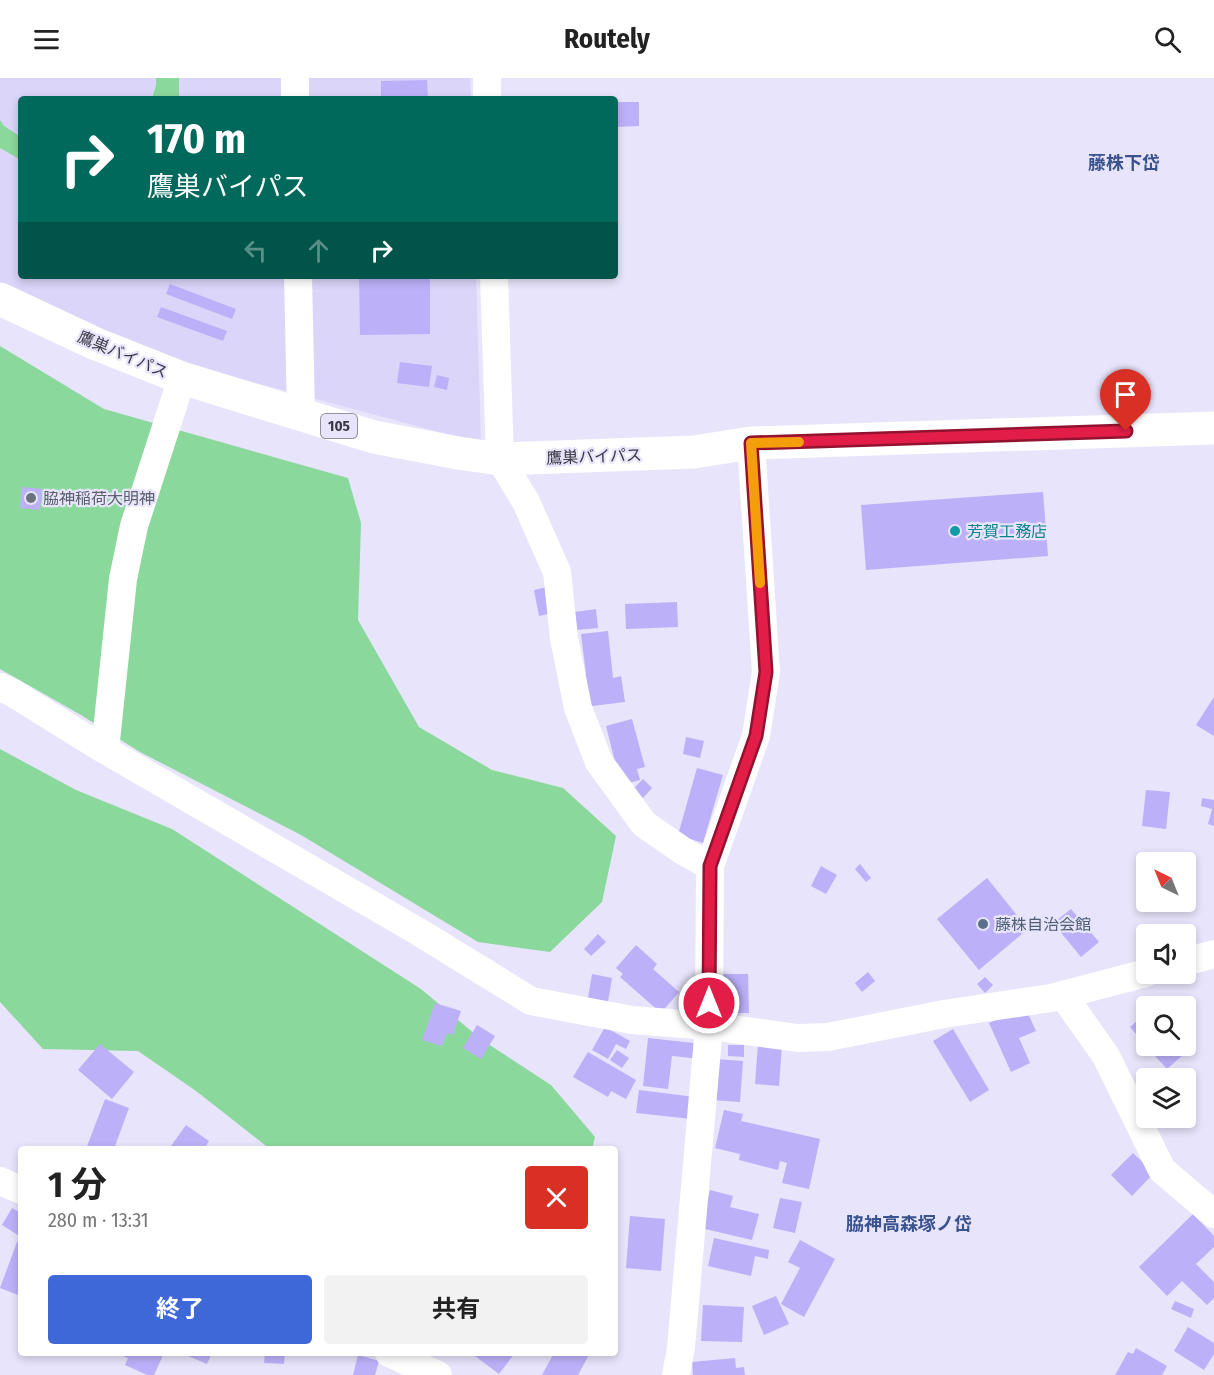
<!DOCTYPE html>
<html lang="ja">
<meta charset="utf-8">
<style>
body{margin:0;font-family:"Fira Sans Condensed","Noto Sans JP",sans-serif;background:#f2f2f2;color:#222;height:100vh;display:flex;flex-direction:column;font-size:22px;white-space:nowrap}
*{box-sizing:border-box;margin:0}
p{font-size:20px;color:#767676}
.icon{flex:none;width:33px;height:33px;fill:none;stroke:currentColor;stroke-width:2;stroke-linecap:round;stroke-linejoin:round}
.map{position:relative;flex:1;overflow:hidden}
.drawer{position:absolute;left:18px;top:1068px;width:600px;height:210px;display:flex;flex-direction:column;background:#fff;border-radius:6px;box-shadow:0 3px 9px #0003}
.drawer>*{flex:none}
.top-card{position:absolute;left:18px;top:18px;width:600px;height:183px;border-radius:6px;box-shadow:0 3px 9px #0003;background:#00695c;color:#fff;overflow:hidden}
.needle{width:39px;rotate:317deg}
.buttons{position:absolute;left:1136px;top:774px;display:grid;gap:12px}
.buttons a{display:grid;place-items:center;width:60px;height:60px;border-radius:6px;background:#fff;box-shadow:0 3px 9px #0003;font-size:30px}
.pin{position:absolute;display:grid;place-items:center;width:51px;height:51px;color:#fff;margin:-62px -26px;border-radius:50% 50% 50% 0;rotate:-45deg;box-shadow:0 0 6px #0007}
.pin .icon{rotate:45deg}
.me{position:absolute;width:66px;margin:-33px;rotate:0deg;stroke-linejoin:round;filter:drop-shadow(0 0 4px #0008)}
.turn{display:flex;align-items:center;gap:21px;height:126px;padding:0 30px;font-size:27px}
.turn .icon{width:78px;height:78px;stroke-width:2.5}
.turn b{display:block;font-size:42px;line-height:51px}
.lanes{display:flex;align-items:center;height:57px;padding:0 30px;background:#0003;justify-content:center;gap:30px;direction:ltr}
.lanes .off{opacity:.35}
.round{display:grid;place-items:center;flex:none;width:63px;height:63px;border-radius:6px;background:#f2f2f2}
.summary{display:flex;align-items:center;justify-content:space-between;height:102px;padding:0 30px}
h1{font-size:36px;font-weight:700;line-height:45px}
.primary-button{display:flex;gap:12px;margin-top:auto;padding:12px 30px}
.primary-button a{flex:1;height:69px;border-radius:6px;background:#3e67d8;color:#fff;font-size:24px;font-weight:700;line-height:69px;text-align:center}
.primary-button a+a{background:#f2f2f2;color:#222}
header{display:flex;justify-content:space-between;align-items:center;height:78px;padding:0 30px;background:#fff;font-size:27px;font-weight:700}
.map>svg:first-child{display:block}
</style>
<header><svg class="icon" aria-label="menu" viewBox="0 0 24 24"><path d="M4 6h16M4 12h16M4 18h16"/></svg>Routely<svg class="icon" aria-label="search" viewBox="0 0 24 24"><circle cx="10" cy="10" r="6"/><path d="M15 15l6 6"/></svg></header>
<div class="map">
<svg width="1214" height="1297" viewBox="0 0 1214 1297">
<rect width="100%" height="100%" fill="#e7e4fb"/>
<polygon fill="#dad5f9" points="0,0 470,0 471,21 21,21 21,198 476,198 481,365 162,280 0,206"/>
<g fill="#8bd89c">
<polygon points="156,0 179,0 179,21 152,21 156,7"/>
<polygon points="0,42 4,48 21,59 21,82 0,70"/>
<polygon points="0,268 104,331 348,400 361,445 358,542 419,649 492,692 563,710 616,758 602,824 550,874 478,864 301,757 140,674 81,637 0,591"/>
<polygon points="0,671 76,712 172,751 421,911 482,962 551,1007 595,1059 592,1071 270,1071 196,1013 138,973 43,971 0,924"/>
</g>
<g fill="#bcb1f9">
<polygon points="427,2 428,21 381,21 381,3"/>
<polygon points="615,24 639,24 639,48 615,49"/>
<polygon points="359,198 430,198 430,256 360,257"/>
<polygon points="170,206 236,231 232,241 166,216"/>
<polygon points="161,229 227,253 223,263 157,239"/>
<polygon points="400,284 432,288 429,309 397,305"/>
<polygon points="437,297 449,300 447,312 434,309"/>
<polygon points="22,409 42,411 40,432 20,430"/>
<polygon points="1043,414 1048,478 866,492 861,427"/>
<polygon points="547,509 552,535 539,538 534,512"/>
<polygon points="677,524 678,549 626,551 625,526"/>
<polygon points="596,531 598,550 577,552 575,534"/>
<polygon points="608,553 613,600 621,598 625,624 584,629 580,595 586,596 581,556"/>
<polygon points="1214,619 1214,658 1196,647"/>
<polygon points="632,641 645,689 637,691 640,702 621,707 606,648"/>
<polygon points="686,659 704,663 700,680 683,676"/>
<polygon points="697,690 723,697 703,765 678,757"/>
<polygon points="643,701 652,710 643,720 633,711"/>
<polygon points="1146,712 1170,714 1166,751 1142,748"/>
<polygon points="1202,720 1214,722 1214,748 1208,746 1212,731 1201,728"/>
<polygon points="860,786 871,800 866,804 855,791"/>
<polygon points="821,788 837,797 826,816 811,808"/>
<polygon points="987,800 1028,851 979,892 937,841"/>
<polygon points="1071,831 1099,864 1081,879 1053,845"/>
<polygon points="598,856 606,864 591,878 584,871"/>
<polygon points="636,867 657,886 653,891 679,914 661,935 620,899 623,896 616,890"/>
<polygon points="868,894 875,903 862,914 855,905"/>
<polygon points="592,896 612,900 608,924 588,920"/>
<polygon points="718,896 748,896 749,935 727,935 726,924 718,924"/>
<polygon points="985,899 993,907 985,915 977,906"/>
<polygon points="435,925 461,933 453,957 447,955 442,968 422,962"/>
<polygon points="1025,929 1036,953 1019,960 1030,985 1011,994 989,945"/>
<polygon points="1146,935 1146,967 1130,949"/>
<polygon points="477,947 495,958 481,981 463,970"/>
<polygon points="605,949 630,963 626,971 616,966 608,981 592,972"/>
<polygon points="953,951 989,1012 970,1024 933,963"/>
<polygon points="648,960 703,966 701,981 672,978 668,1011 643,1008"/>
<polygon points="1185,961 1192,969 1167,991 1146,968 1185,968"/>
<polygon points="100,966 134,994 112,1021 78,992"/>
<polygon points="758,966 782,967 779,1008 755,1006"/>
<polygon points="728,967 744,967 744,979 728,978"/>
<polygon points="617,972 629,980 622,990 610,982"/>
<polygon points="588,974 636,1002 626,1021 611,1013 608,1019 573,999"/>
<polygon points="715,981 743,983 740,1024 712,1022"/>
<polygon points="639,1012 695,1019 692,1041 636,1035"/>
<polygon points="105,1021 129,1030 114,1071 86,1071"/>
<polygon points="724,1032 743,1036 741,1043 820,1061 809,1111 782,1105 787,1085 780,1083 778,1092 739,1082 740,1076 715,1070"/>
<polygon points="186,1047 209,1063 204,1071 175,1071 171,1068"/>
<polygon points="1133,1075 1154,1095 1132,1118 1111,1097"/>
<polygon points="710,1112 733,1118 730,1129 759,1136 752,1162 701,1150"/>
<polygon points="780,1120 802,1124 795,1155 773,1150"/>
<polygon points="12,1130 21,1135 21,1159 2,1147"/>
<polygon points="1193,1136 1214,1158 1214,1169 1196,1186 1214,1204 1214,1220 1207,1227 1182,1203 1167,1218 1139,1189"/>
<polygon points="630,1138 665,1141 661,1193 626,1190"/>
<polygon points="714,1160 769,1172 768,1181 755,1178 751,1198 708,1188"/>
<polygon points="800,1162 835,1181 804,1239 781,1226 800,1190 788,1184"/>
<polygon points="17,1164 21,1165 21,1218 0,1210"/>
<polygon points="776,1218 789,1246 764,1257 752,1228"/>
<polygon points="1175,1223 1194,1231 1191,1240 1171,1231"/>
<polygon points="703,1227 744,1229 742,1264 701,1263"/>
<polygon points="1188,1249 1214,1265 1214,1276 1204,1292 1174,1273"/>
<polygon points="1136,1270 1167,1288 1162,1297 1115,1297 1128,1274 1133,1276"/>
<polygon points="116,1275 164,1275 154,1297 147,1297 125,1287 128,1280"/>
<polygon points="187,1275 212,1275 207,1286 186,1277"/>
<polygon points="265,1275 285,1275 284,1286 264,1285"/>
<polygon points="471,1275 515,1275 499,1296"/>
<polygon points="554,1275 590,1275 578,1297 542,1297"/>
<polygon points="358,1277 379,1283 375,1297 353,1297"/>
<polygon points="735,1280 736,1290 744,1289 745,1297 693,1297 692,1284"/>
</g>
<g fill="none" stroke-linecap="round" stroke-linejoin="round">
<g stroke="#fff" stroke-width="28">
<polyline points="295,0 295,21"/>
<polyline points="487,0 487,21"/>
<polyline points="298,198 301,336"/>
<polyline points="494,198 500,381 526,424 557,494 564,560 578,630 599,684 644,746 683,773 710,788"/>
<polyline points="0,609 13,615 105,672 419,854 531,923 632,942 709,948 798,960 828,959 944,936 1051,920 1146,895"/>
<polyline points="105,672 123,501 134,448 182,300"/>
<polyline points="1185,884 1214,876"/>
<polyline points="1063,917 1106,978 1162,1092 1214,1136"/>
<polyline points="0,1103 21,1112"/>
<polyline points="389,1275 438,1297"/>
<polyline points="676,1297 681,1270 709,948 710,788 756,658 766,594 751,365"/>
</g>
<polyline stroke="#fff" stroke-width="33" points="0,221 96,266 182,300 374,359 458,375 500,381 694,374 751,365 1214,350"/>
</g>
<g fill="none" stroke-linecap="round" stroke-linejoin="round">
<defs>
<polyline id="route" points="709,925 710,788 756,658 766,594 751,365 1126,353"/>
</defs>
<use href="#route" stroke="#92132f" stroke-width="15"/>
<use href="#route" stroke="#e11d48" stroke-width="10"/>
<polyline stroke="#f59e0b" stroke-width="10" points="760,505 751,365 799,364"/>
</g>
<circle fill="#6b7280" stroke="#e7e4fb" stroke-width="2" cx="31" cy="420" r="6"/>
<circle fill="#0f9aa8" stroke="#e7e4fb" stroke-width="2" cx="955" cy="453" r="6"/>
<circle fill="#5c6f8a" stroke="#e7e4fb" stroke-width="2" cx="983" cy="846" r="6"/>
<g text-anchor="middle" stroke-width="4.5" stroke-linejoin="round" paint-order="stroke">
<rect fill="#e7e4fb" stroke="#6e6c7b" stroke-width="1.5" x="321" y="336" width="36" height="24" rx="4.5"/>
<g font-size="15" font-weight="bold" fill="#3a3944">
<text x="339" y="353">105</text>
</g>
<g font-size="16" fill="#3a3944" stroke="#e7e4fb">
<text transform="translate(123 276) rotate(23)" y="6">鷹巣バイパス</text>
<text transform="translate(594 378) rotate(-2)" y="6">鷹巣バイパス</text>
</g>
<g font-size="16" fill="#5b616d" stroke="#e7e4fb" text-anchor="start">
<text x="43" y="426">脇神稲荷大明神</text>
</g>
<g font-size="16" fill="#0d838f" stroke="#e7e4fb" text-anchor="start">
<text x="967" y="459">芳賀工務店</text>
</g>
<g font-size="16" fill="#4e5e75" stroke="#e7e4fb" text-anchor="start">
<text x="995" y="852">藤株自治会館</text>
</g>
<g font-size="18" font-weight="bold" fill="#3b538d" stroke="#e7e4fb">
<text x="1124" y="91">藤株下岱</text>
<text x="909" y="1152">脇神高森塚ノ岱</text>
</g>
</g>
</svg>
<div class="buttons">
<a><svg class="needle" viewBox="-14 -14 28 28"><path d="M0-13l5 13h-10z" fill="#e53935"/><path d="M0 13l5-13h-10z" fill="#767676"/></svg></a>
<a><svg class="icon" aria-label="sound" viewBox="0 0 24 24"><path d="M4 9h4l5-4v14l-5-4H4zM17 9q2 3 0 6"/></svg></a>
<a><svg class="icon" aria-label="search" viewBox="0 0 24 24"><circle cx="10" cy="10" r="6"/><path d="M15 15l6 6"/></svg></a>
<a><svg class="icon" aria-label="layers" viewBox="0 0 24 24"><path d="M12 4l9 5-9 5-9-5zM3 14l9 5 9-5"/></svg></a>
</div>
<div class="pin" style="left:1126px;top:353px;background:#d93025"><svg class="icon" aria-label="arrive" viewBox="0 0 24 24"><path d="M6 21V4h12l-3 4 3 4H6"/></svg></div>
<svg class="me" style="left:709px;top:925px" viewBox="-20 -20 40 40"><circle r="17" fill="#e11d48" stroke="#fff" stroke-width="3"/><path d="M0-11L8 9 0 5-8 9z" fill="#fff"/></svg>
<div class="top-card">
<div class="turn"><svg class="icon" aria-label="right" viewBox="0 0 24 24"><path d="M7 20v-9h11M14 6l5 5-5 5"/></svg><div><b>170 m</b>鷹巣バイパス</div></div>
<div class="lanes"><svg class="icon off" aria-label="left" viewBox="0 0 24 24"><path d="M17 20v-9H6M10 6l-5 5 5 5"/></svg><svg class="icon off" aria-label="ahead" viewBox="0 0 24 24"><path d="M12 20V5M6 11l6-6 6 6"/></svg><svg class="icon" aria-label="right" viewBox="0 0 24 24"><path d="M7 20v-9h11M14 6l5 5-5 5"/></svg></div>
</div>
<section class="drawer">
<div class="summary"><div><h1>1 分</h1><p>280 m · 13:31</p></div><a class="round" style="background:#d93025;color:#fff"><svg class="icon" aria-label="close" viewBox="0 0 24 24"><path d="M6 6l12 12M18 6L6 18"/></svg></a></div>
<div class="primary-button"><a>終了</a><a>共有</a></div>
</section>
</div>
